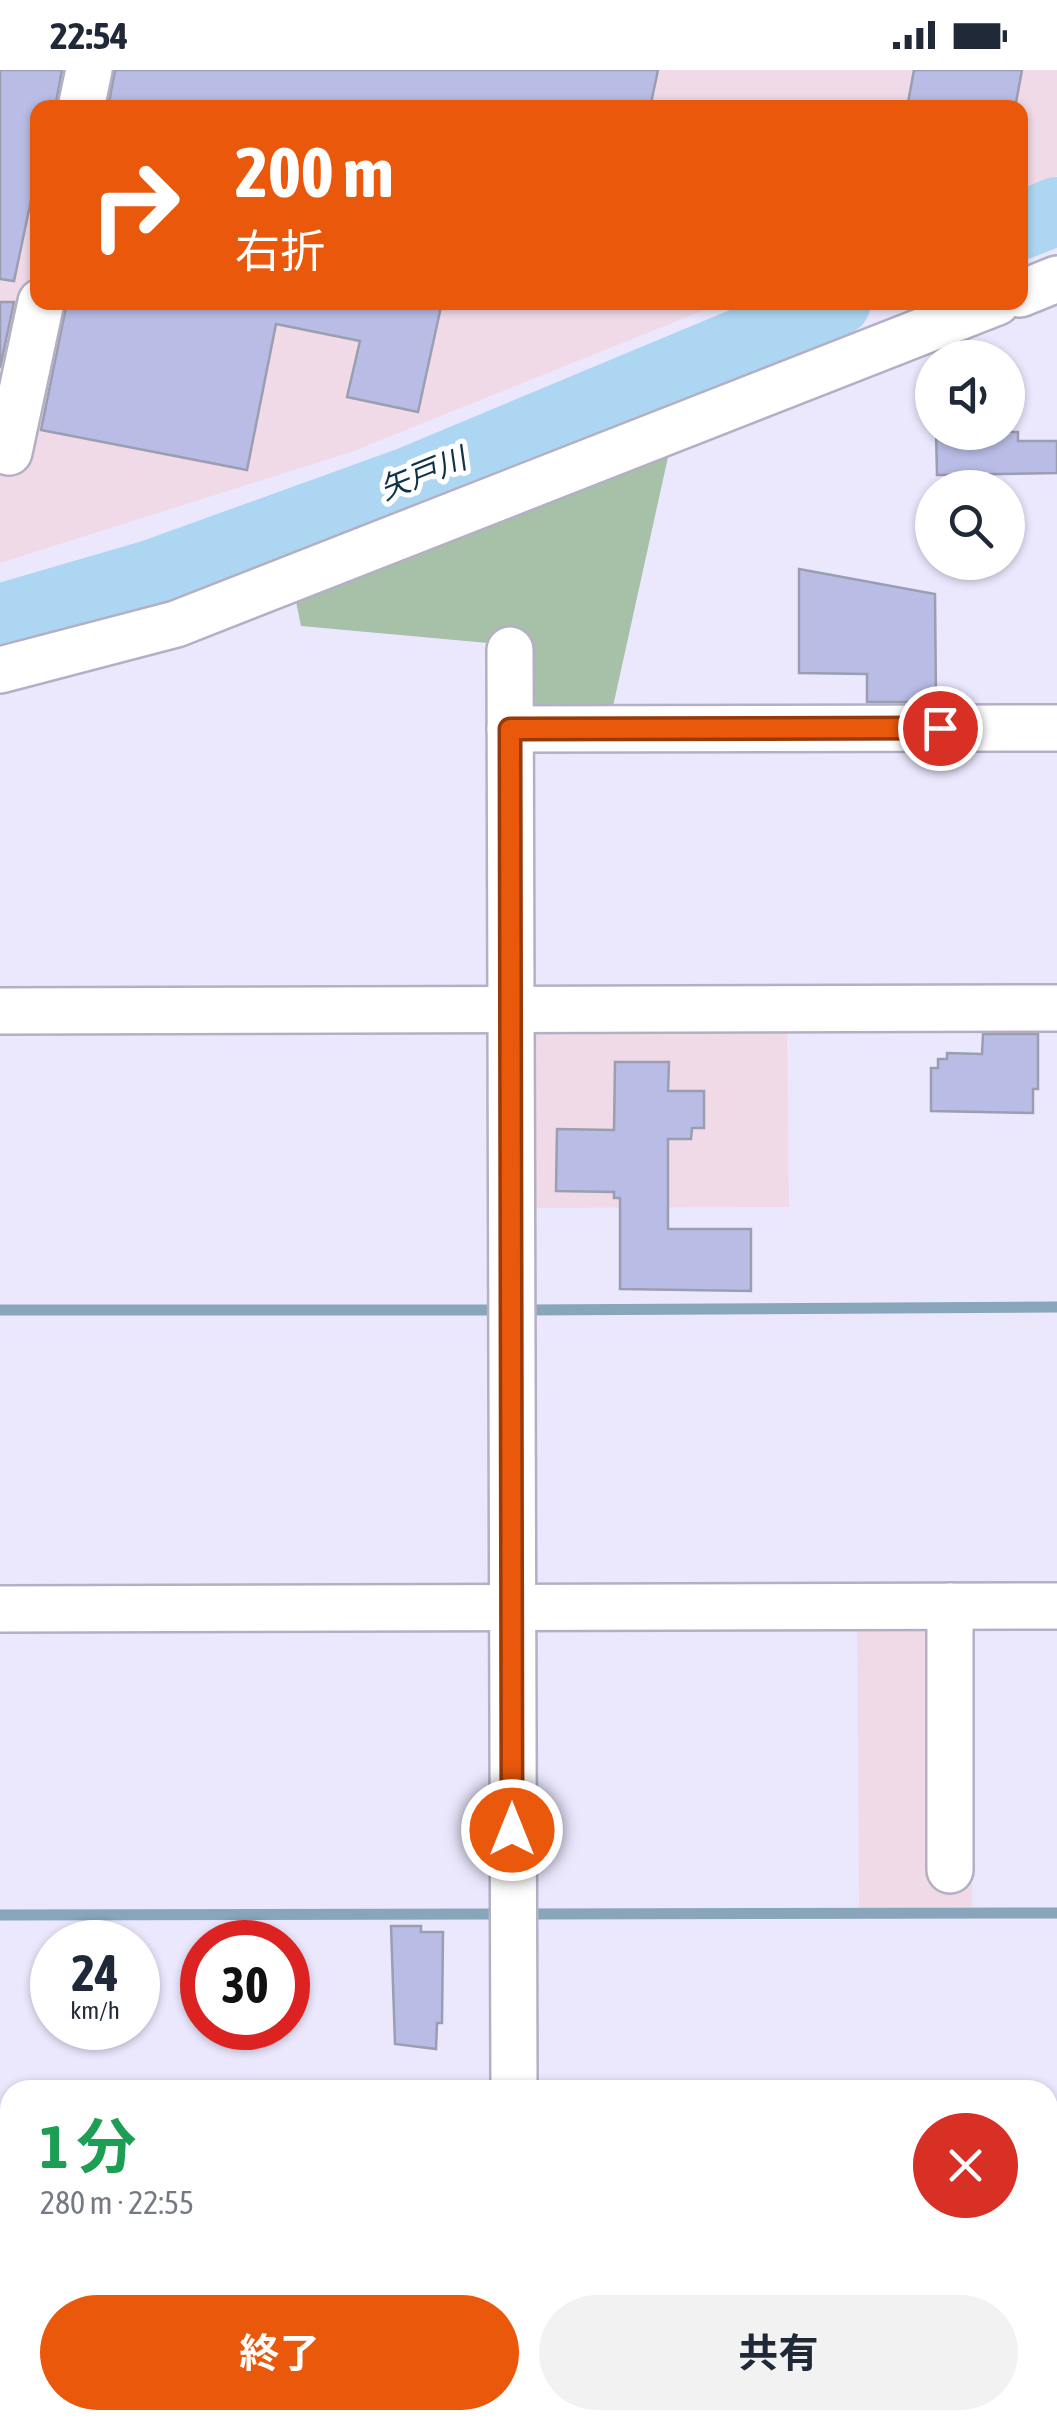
<!DOCTYPE html>
<html lang="ja">
<meta charset="utf-8">
<style>
body{margin:0;font-family:"Asap Condensed","Noto Sans JP",sans-serif;background:#f2f2f3;color:#1f2937;height:100vh;display:flex;flex-direction:column;font-size:38px;white-space:nowrap}
*{box-sizing:border-box;margin:0}
p{font-size:32px;color:#747a83}
.icon{flex:none;width:55px;height:55px;fill:none;stroke:currentColor;stroke-width:2;stroke-linecap:round;stroke-linejoin:round}
.map{position:relative;flex:1;overflow:hidden}
.panel{position:absolute;left:0px;top:2010px;width:1058px;height:350px;display:flex;flex-direction:column;background:#fff;border-radius:30px 30px 0 0;box-shadow:0 2px 8px #0004}
.panel>*{flex:none}
.banner{position:absolute;left:30px;top:30px;width:998px;height:210px;border-radius:20px;box-shadow:0 2px 8px #0004;background:#ea580c;color:#fff;overflow:hidden}
.buttons{position:absolute;left:915px;top:270px;display:grid;gap:20px}
.buttons a{display:grid;place-items:center;width:110px;height:110px;border-radius:50%;background:#fff;box-shadow:0 2px 8px #0004;font-size:50px}
.speed{position:absolute;left:30px;top:1850px;display:flex;gap:20px;font-size:50px;font-weight:700;text-align:center}
.speed>*{display:grid;place-content:center;width:130px;height:130px;border-radius:50%;background:#fff;box-shadow:0 2px 8px #0004;line-height:1}
.speed small{font-size:25px;font-weight:400}
.speed .limit{border:15px solid #d22;background:#fff;color:#111}
.pin{position:absolute;display:grid;place-items:center;width:85px;height:85px;color:#fff;margin:-42px;border:5px solid #fff;border-radius:50%;box-shadow:0 2px 10px #0007}
.me{position:absolute;width:110px;margin:-55px;rotate:0deg;stroke-linejoin:round;filter:drop-shadow(0 0 8px #0008)}
.turn{display:flex;align-items:center;gap:35px;height:210px;padding:0 40px;font-size:45px}
.turn .icon{width:130px;height:130px;stroke-width:2.5}
.turn b{display:block;font-size:70px;line-height:85px}
.round{display:grid;place-items:center;flex:none;width:105px;height:105px;border-radius:52px;background:#f2f2f3}
.head{display:flex;align-items:center;justify-content:space-between;height:170px;padding:0 40px}
h1{font-size:60px;font-weight:700;line-height:75px;color:#1e9e55}
.cta{display:flex;gap:20px;margin-top:auto;padding:20px 40px}
.cta a{flex:1;height:115px;border-radius:60px;background:#ea580c;color:#fff;font-size:40px;font-weight:700;line-height:115px;text-align:center}
.cta a+a{background:#f2f2f3;color:#1f2937}
.status{display:flex;justify-content:space-between;align-items:center;height:70px;padding:0 50px;background:#fff;direction:ltr}
.status svg{height:28px;fill:currentColor}
.map>svg:first-child{display:block}
</style>
<div class="status"><b>22:54</b><svg viewBox="0 0 49 12"><path d="M0 12V9h3v3zM5 12V6h3v6zM10 12V3h3v9zM15 12V0h3v12zM26 1h20v11H26zM47 4h2v5h-2z"/></svg></div>
<div class="map">
<svg width="1057" height="2360" viewBox="0 0 1057 2360">
<rect width="100%" height="100%" fill="#ebe8fe"/>
<g fill="#f0dae8">
<polygon points="0,0 1057,0 1057,106 1020,120 1020,38 38,38 38,232 722,233 351,382 0,493"/>
<polygon points="787,949 789,1137 520,1138 522,955"/>
<polygon points="971,1549 972,1837 859,1838 857,1550"/>
<polygon points="0,2203 10,2203 10,2350 272,2350 272,2360 0,2360"/>
</g>
<polygon fill="#a7c0a8" points="672,369 610,650 521,650 500,579 488,573 301,556 293,517"/>
<g fill="none" stroke-linecap="round" stroke-linejoin="round">
<g stroke="#88a5ba" stroke-width="11">
<polyline points="0,1240 497,1240"/>
<polyline points="526,1240 1057,1237"/>
<polyline points="531,1844 1057,1843"/>
<polyline points="0,1845 495,1844"/>
</g>
<g stroke="#acd6f1" stroke-width="68">
<polyline points="1020,156 1057,141"/>
<polyline points="0,548 151,504 406,412 837,232"/>
</g>
</g>
<g fill="#b9bce5" stroke="#9b9db1" stroke-width="2.5">
<polygon points="0,0 62,0 55,38 38,38 38,97 14,211 0,209"/>
<polygon points="115,0 658,0 650,38 108,38"/>
<polygon points="914,0 1022,0 1015,38 907,38"/>
<polygon points="0,232 14,232 0,298"/>
<polygon points="67,232 442,232 418,342 347,327 360,271 276,254 247,400 41,360"/>
<polygon points="936,362 1018,362 1018,371 1057,371 1057,403 937,405"/>
<polygon points="799,499 935,524 936,632 867,632 867,604 799,603"/>
<polygon points="983,964 1038,964 1038,1019 1033,1019 1033,1043 931,1041 931,998 938,998 938,989 947,989 947,983 982,984"/>
<polygon points="615,992 669,992 668,1021 704,1021 704,1058 692,1058 691,1069 668,1069 668,1159 751,1159 751,1221 620,1219 620,1128 614,1128 614,1122 556,1121 557,1059 614,1060"/>
<polygon points="391,1856 421,1856 421,1862 443,1862 442,1953 437,1953 436,1979 395,1974"/>
</g>
<g fill="none" stroke-linecap="round" stroke-linejoin="round">
<defs>
<g id="minor">
<polyline points="81,38 89,0"/>
<polyline points="1020,224 1057,209"/>
<polyline points="9,382 41,232"/>
<polyline points="510,580 514,2020"/>
<polyline points="0,600 176,554 997,232"/>
<polyline points="510,659 1057,658"/>
<polyline points="0,941 1057,938"/>
<polyline points="950,1536 950,1800"/>
<polyline points="0,1539 1057,1536"/>
<polyline points="1048,2163 1057,2163"/>
<polyline points="0,2167 10,2167"/>
<polyline points="498,2360 498,2350"/>
<polyline points="551,2360 551,2350"/>
</g>
</defs>
<use href="#minor" stroke="#b3b0c5" stroke-width="50"/>
<use href="#minor" stroke="#fff" stroke-width="45"/>
</g>
<g fill="none" stroke-linecap="round" stroke-linejoin="round">
<defs>
<polyline id="route" points="512,1760 510,659 940,658"/>
</defs>
<use href="#route" stroke="#983908" stroke-width="25"/>
<use href="#route" stroke="#ea580c" stroke-width="18"/>
</g>
<g text-anchor="middle" stroke-width="10" stroke-linejoin="round" paint-order="stroke">
<g font-size="30" font-style="italic" fill="#0f3246" stroke="#fff">
<text transform="translate(423 404) rotate(-22)" y="10">矢戸川</text>
</g>
</g>
</svg>
<div class="buttons">
<a><svg class="icon" aria-label="sound" viewBox="0 0 24 24"><path d="M4 9h4l5-4v14l-5-4H4zM17 9q2 3 0 6"/></svg></a>
<a><svg class="icon" aria-label="search" viewBox="0 0 24 24"><circle cx="10" cy="10" r="6"/><path d="M15 15l6 6"/></svg></a>
</div>
<div class="speed"><div>24<small>km/h</small></div><div class="limit">30</div></div>
<div class="pin" style="left:940px;top:658px;background:#d93025"><svg class="icon" aria-label="arrive" viewBox="0 0 24 24"><path d="M6 21V4h12l-3 4 3 4H6"/></svg></div>
<svg class="me" style="left:512px;top:1760px" viewBox="-20 -20 40 40"><circle r="17" fill="#ea580c" stroke="#fff" stroke-width="3"/><path d="M0-11L8 9 0 5-8 9z" fill="#fff"/></svg>
<div class="banner">
<div class="turn"><svg class="icon" aria-label="right" viewBox="0 0 24 24"><path d="M7 20v-9h11M14 6l5 5-5 5"/></svg><div><b>200 m</b>右折</div></div>
</div>
<section class="panel">
<div class="head"><div><h1>1 分</h1><p>280 m · 22:55</p></div><a class="round" style="background:#d93025;color:#fff"><svg class="icon" aria-label="close" viewBox="0 0 24 24"><path d="M6 6l12 12M18 6L6 18"/></svg></a></div>
<div class="cta"><a>終了</a><a>共有</a></div>
</section>
</div>
